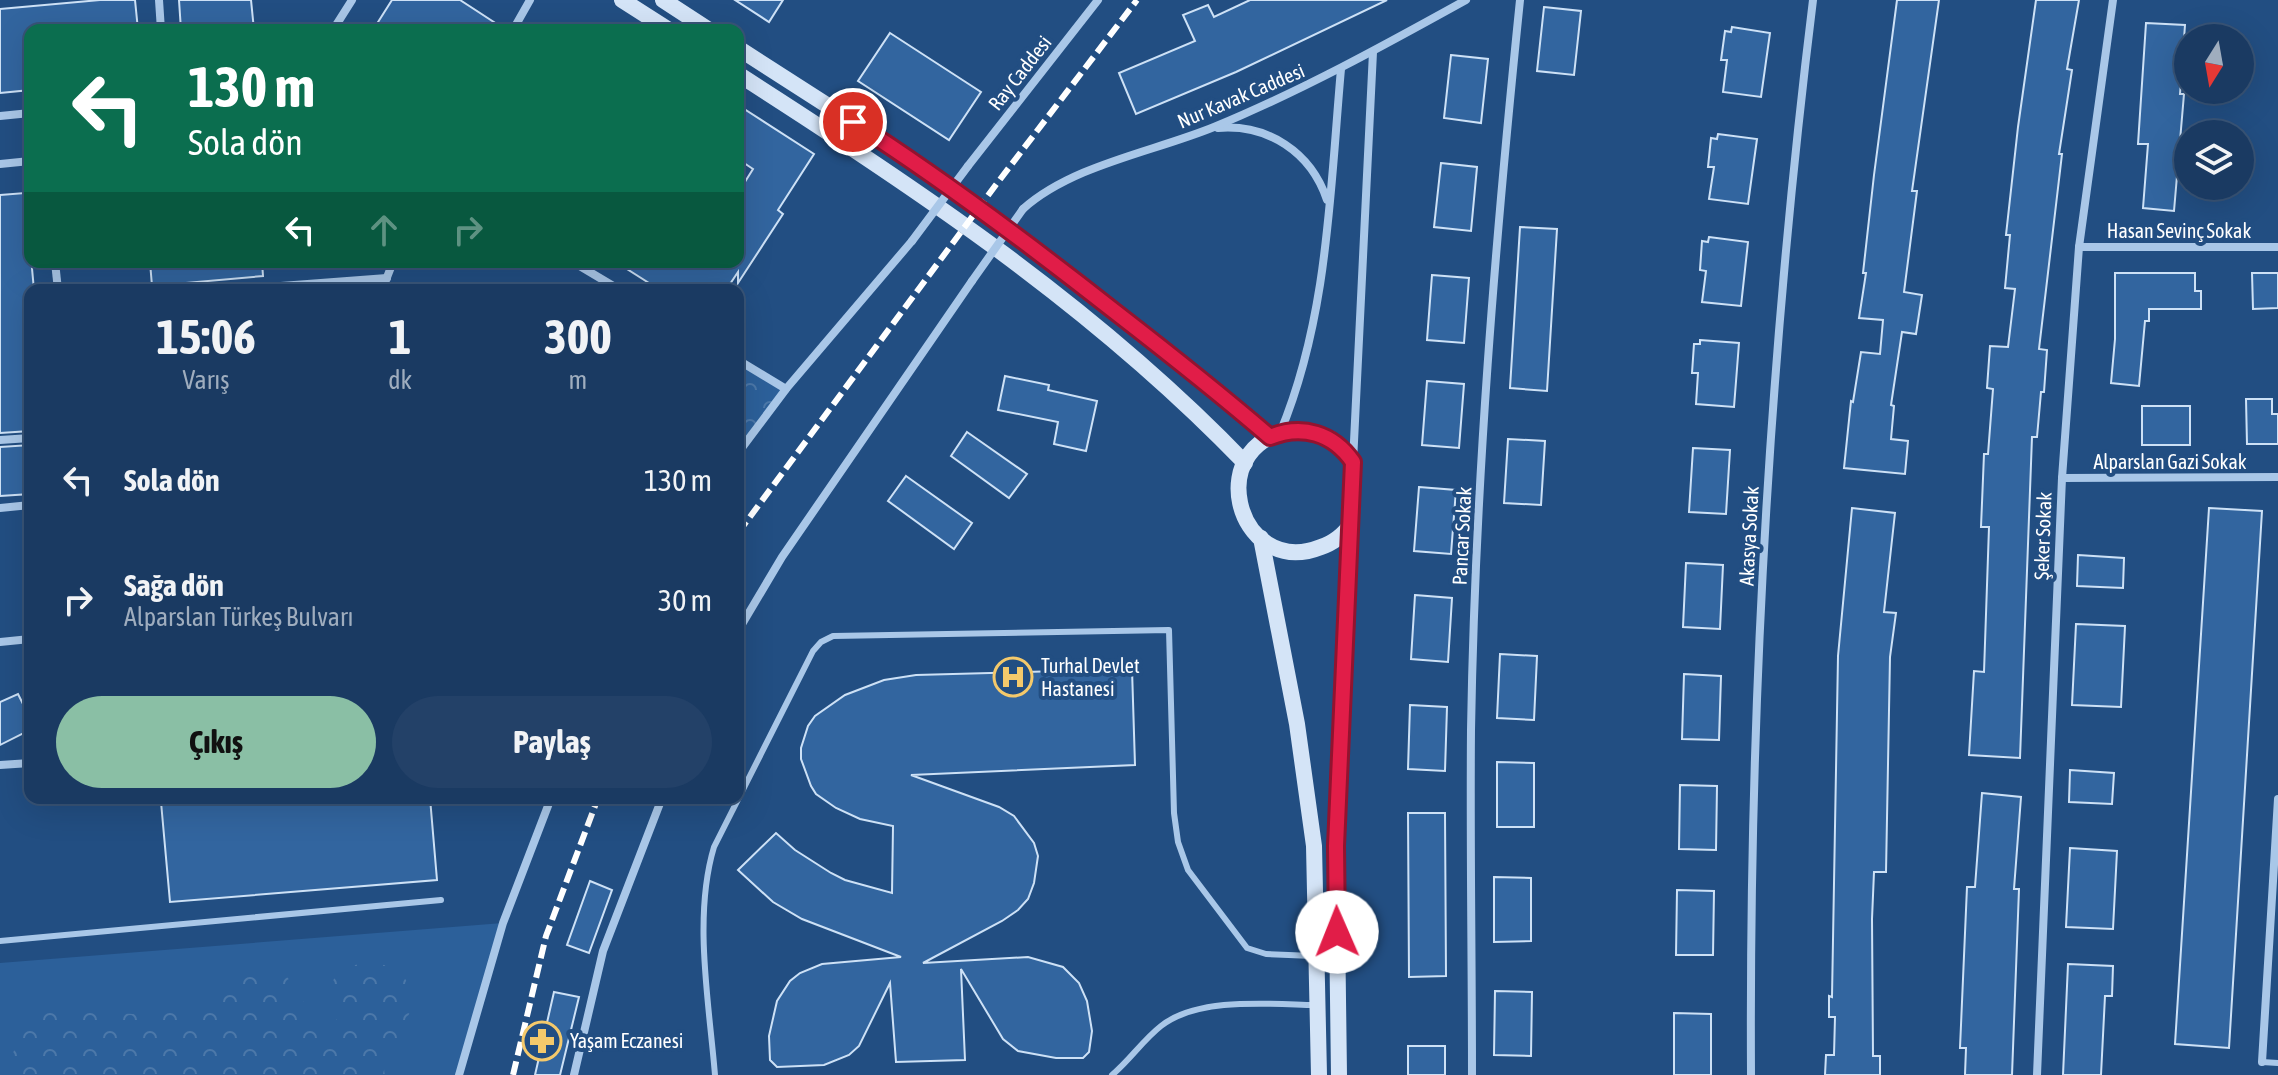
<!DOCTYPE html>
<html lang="tr">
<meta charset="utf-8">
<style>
body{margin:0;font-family:"Asap Condensed",sans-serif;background:#234168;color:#f1f3f6;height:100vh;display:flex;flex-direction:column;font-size:30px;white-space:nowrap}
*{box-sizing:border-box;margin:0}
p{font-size:26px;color:#9fadbe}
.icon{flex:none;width:44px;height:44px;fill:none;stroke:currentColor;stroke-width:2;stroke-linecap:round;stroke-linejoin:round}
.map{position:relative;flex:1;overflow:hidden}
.drawer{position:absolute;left:24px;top:284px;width:720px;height:520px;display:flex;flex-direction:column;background:#1a3a62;border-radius:16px;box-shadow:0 8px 32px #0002,0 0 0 2px #385477}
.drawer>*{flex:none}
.banner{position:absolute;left:24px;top:24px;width:720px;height:244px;border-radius:16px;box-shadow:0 8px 32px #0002,0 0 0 2px #385477;background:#0b6e4f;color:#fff;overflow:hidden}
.needle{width:52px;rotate:191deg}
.buttons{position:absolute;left:2174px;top:24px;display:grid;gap:16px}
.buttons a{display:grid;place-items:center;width:80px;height:80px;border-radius:50%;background:#1a3a62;box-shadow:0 8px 32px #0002,0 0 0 2px #385477;font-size:40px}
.pin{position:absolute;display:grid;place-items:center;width:68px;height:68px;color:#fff;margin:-34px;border:4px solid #fff;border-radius:50%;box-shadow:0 2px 8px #0007}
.me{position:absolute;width:88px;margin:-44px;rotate:359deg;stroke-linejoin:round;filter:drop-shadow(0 0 6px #0008)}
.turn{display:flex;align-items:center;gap:28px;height:168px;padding:0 32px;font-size:36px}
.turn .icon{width:104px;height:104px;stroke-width:2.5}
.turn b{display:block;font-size:56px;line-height:68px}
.lanes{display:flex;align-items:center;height:76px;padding:0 32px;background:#0003;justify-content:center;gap:40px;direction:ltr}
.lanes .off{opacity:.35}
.eta{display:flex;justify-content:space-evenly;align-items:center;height:136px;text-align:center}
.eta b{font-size:48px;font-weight:700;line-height:56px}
.action{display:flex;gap:16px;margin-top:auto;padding:16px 32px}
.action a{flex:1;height:92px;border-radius:48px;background:#8abfa5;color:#111;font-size:32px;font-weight:700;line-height:92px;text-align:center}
.action a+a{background:#234168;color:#f1f3f6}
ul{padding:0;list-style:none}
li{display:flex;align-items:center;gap:24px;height:120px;padding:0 32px}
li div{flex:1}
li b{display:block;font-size:30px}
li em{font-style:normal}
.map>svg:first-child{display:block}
</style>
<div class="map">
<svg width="2278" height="1075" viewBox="0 0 2278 1075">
<defs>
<pattern id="forest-crowns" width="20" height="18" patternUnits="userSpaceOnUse" patternTransform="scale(2)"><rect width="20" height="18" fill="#2c609a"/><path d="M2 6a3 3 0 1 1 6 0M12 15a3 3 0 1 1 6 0" fill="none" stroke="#4c78a9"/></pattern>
</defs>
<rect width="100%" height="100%" fill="#224e82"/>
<polygon fill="#2c609a" points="503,923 459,1075 0,1075 0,963"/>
<g fill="url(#forest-crowns)">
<polygon points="738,360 786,389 738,453"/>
<path d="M366 961C388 965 408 970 411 995 415 1027 378 1052 385 1075H8C9 1060 15 1047 22 1034 46 989 93 1013 133 1014 149 1015 166 1011 182 1008 219 1000 214 968 260 966 266 966 273 966 278 968 287 971 308 1011 316 1022L336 1021C343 1006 339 996 333 981L337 972Z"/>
</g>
<g fill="#32659f" stroke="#cde1f6" stroke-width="2">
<polygon points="100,0 135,0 138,30 30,30 30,90 0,93 0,9"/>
<polygon points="179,0 251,0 254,30 181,30"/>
<polygon points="392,0 460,0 506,30 373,30"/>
<polygon points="735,0 783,0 769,22"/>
<polygon points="1250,0 1387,0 1236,72 1136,114 1119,73 1195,41 1183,15 1208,5 1214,17"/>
<polygon points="1897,0 1939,0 1912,191 1917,191 1904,292 1922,295 1916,334 1902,332 1891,405 1894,406 1891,439 1908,441 1905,474 1844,468 1851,401 1853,402 1861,352 1880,354 1883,320 1859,318 1866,273 1863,273 1874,175"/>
<polygon points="2036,0 2079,0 2067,69 2072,70 2059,154 2062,154 2039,349 2047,350 2044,392 2041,392 2037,437 2032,437 2020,758 1969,755 1974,671 1984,672 1989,527 1981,527 1984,454 1988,454 1993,389 1987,388 1990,346 2008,347 2015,289 2005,288 2010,235 2006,235 2018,127"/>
<polygon points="1544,7 1581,11 1574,75 1537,71"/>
<polygon points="2146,23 2185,25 2180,94 2184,94 2174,211 2143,208 2148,144 2138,144"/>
<polygon points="1732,27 1770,33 1761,97 1723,92 1727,60 1721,60 1725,31 1731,32"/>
<polygon points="890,33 981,92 949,140 858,81"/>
<polygon points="1451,55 1488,59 1481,123 1444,118"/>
<polygon points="738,105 814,154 778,210 783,214 738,283 738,272 726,290 660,290 616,262 738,262 738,193 753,169 738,159"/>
<polygon points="1718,134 1757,139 1748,204 1709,199 1714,167 1708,167 1711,138 1717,139"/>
<polygon points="1441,163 1477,167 1471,231 1434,227"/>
<polygon points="25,193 34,290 30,290 30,431 0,433 0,195"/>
<polygon points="1520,227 1557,229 1547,391 1510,388"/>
<polygon points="1709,237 1748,242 1741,306 1702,302 1706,271 1700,270 1702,241 1708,242"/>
<polygon points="150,262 262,262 263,276 152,286"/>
<polygon points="2115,273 2195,273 2195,291 2201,291 2201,309 2149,309 2149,321 2145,321 2139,386 2111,383 2115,339"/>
<polygon points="2252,273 2278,273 2278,308 2253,309"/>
<polygon points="1432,275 1469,278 1464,343 1427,340"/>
<polygon points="1700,340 1739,343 1734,407 1696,404 1698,373 1692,373 1694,344 1700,344"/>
<polygon points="1005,376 1049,385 1048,390 1097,401 1086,451 1054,444 1058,422 998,410"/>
<polygon points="1427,381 1464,384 1459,448 1422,445"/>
<polygon points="2246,399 2272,399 2272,414 2278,414 2278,444 2247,444"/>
<rect x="2142" y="406" width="48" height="39"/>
<polygon points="967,432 1027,474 1009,498 951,456"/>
<polygon points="1508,439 1545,441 1541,505 1504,503"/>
<polygon points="30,445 30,494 0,496 0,447"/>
<polygon points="1693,448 1730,450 1726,514 1689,512"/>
<polygon points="906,476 972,523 954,549 888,501"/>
<polygon points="1419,487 1456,490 1451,554 1414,551"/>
<polygon points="1852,508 1895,513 1884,612 1896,613 1890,657 1886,872 1874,872 1872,919 1873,1056 1880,1056 1880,1075 1825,1075 1826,1055 1834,1055 1835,1017 1829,1017 1829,996 1832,997 1838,656"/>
<polygon points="2209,508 2262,511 2229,1048 2175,1044"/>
<polygon points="2078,555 2124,558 2123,588 2077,586"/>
<polygon points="1686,563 1723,565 1720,629 1683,627"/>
<polygon points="1415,595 1452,598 1448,662 1411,659"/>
<polygon points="2076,624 2125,626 2121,707 2072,705"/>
<polygon points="1500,654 1537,656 1534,720 1497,718"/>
<polygon points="1132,669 1135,765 911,775 999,807 1014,816 1034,843 1038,856 1034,883 1028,899 1018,910 1002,921 923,963 1028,957 1063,967 1079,983 1087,1001 1092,1031 1089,1052 1083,1058 1056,1058 1018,1051 1003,1039 961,969 965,1060 896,1062 890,983 859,1046 849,1055 824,1065 777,1067 770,1060 769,1036 777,1001 790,981 800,973 822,964 901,957 802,919 773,902 738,870 776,833 795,850 831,873 845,880 892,893 893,826 860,819 836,808 816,794 811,786 801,759 801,748 808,726 815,716 845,695 884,680 916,675"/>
<polygon points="1684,674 1721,676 1719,740 1682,739"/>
<polygon points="18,694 30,718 30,730 0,745 0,702"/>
<polygon points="1410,705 1447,707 1445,771 1408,769"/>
<polygon points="1497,762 1534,763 1534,827 1497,827"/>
<polygon points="2070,770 2114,773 2112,804 2069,802"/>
<polygon points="1680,785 1717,786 1716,850 1679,849"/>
<polygon points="1982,793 2021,797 2014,889 2019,889 2012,1075 1965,1075 1966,1048 1960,1048 1967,887 1975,887"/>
<polygon points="209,798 430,798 437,880 170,902 161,802"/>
<polygon points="1408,813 1445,813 1446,976 1409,977"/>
<polygon points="2070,848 2117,851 2113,929 2066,927"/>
<polygon points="1494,877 1531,878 1531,941 1494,942"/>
<polygon points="590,881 612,890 589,953 567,945"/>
<polygon points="1677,890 1714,891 1713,955 1676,955"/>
<polygon points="2068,964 2113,966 2112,996 2105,996 2101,1075 2063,1075"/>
<polygon points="1495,991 1532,992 1531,1056 1494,1055"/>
<polygon points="554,992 579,997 560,1075 535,1075"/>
<polygon points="1674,1013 1711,1014 1711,1075 1674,1075"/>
<rect x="1408" y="1046" width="37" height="29"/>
</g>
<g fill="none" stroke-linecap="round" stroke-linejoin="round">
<g stroke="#a9c7e8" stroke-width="6">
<polyline points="0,941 441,900"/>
<polyline points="2262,1062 2278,1063"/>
<path d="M715 1075C709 1002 693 917 714 847L813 651 821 642 833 636 1169 630 1174 813 1178 842 1188 870 1247 948 1266 954 1313 956"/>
<path d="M1112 1075C1130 1060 1143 1040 1161 1026 1198 997 1269 1004 1314 1005"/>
</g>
<g stroke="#a9c7e8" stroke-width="8">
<polyline points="159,0 161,30"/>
<polyline points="333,30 352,0"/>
<polyline points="513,30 530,0"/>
<polyline points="0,116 30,113"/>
<path d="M1218 128C1268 124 1311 152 1327 200"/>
<polyline points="0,164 30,161"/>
<polyline points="968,166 1098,0"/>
<path d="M1023 209C1072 165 1153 152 1214 127 1301 91 1383 46 1466 0"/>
<polyline points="2079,247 2278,247"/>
<polyline points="55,262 58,290"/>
<polyline points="573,262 620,290"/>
<polyline points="229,290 387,278"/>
<polyline points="382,290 393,262"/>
<polyline points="738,360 786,389"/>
<path d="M1280 433C1328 318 1330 192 1341 69"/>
<polyline points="0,440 30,438"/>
<polyline points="738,453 786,389 912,241"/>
<polyline points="1353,462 1373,52"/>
<polyline points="2062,478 2278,477"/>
<polyline points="0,508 30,505"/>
<polyline points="738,631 782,557 972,281"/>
<polyline points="0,642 30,639"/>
<polyline points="0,765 30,763"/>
<polyline points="2262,1062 2278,799"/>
<polyline points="459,1075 503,923 551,798"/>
<polyline points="574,1075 603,951 662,798"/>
<path d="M1472 1075C1472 960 1470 845 1471 730 1475 486 1495 243 1520 0"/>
<path d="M1751 1075C1749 716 1769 356 1813 0"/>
<polyline points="2037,1075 2062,478 2079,247 2113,0"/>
</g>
<g stroke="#d4e4f7" stroke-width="16">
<polyline points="622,0 669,30"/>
<polyline points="663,0 709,30"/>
<polyline points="738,48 900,152 1052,262 1232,404 1270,437"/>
<path d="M738 74C918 189 1096 308 1245 463"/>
<path d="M1301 430 1331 439 1353 462C1352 476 1354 514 1350 524 1346 534 1331 544 1321 547 1235 581 1198 435 1301 430Z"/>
<polyline points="1261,538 1297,724 1314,846 1319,1075"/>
<polyline points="1339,1075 1336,846 1350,524"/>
</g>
<g stroke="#fff" stroke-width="6" stroke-dasharray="14 6" stroke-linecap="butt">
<polyline points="738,533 995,186 1137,0"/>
<polyline points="513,1075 546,936 598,798"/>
</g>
<g stroke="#a9c7e8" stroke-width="8">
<polyline points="912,241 968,166"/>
<polyline points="972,281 1023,209"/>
</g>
</g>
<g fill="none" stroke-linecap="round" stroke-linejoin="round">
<defs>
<path id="route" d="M853 122C944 180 1030 245 1114 311 1167 352 1219 393 1270 437 1302 424 1333 433 1353 462L1336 846 1337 932"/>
</defs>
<use href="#route" stroke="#92132f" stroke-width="20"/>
<use href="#route" stroke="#e11d48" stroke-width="14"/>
</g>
<defs>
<symbol id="hospital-ring" viewBox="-11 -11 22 22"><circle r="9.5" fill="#224e82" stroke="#f4c96b" stroke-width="1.5"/><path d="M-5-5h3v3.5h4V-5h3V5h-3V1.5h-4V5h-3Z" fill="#f4c96b"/></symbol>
<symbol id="pharmacy-ring" viewBox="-11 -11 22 22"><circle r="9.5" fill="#224e82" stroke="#f4c96b" stroke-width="1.5"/><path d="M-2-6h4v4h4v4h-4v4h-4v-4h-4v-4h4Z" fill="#f4c96b"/></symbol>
</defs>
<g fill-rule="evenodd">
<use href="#hospital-ring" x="991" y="655" width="44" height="44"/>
<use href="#pharmacy-ring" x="520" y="1019" width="44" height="44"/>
</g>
<g text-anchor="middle" stroke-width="8" stroke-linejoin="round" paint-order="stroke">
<g font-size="20" fill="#fff" stroke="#224e82">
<text transform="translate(1020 73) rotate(-52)" y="7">Ray Caddesi</text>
<text transform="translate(1241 96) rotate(-23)" y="7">Nur Kavak Caddesi</text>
<text x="2179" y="238">Hasan Sevinç Sokak</text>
<text x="2170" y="469">Alparslan Gazi Sokak</text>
<text transform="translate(1462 536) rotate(-87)" y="7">Pancar Sokak</text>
<text transform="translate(1749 536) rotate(-87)" y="7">Akasya Sokak</text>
<text transform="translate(2043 536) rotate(-88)" y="7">Şeker Sokak</text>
</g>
<g font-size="20" fill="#fff" stroke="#224e82" text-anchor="start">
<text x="1041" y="673">Turhal Devlet<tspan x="1041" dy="23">Hastanesi</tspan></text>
<text x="570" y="1048">Yaşam Eczanesi</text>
</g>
</g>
</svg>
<div class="buttons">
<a><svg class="needle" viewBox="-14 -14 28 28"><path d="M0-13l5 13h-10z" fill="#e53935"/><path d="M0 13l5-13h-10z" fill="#9fadbe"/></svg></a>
<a><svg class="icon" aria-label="layers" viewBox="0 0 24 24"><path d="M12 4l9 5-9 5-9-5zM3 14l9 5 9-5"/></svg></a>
</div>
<div class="pin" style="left:853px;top:122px;background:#d93025"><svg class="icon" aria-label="arrive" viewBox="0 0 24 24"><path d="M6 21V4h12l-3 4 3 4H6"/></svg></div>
<svg class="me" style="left:1337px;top:932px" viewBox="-20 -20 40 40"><circle r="19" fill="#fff"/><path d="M0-13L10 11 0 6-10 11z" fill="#e11d48"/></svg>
<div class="banner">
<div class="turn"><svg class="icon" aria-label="left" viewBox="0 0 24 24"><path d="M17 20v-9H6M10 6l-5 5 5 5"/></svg><div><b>130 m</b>Sola dön</div></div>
<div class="lanes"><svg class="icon" aria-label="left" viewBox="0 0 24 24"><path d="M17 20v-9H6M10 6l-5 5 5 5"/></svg><svg class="icon off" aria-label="ahead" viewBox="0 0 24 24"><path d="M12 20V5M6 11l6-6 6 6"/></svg><svg class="icon off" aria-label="right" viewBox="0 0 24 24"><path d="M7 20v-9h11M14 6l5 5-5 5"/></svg></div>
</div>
<section class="drawer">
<div class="eta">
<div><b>15:06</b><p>Varış</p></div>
<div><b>1</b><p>dk</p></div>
<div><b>300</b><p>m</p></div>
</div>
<ul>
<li><svg class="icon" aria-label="left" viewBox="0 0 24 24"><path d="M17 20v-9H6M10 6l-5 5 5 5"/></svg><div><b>Sola dön</b></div><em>130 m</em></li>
<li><svg class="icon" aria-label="right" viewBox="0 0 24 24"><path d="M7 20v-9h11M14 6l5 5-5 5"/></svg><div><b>Sağa dön</b><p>Alparslan Türkeş Bulvarı</p></div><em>30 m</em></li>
</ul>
<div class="action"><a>Çıkış</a><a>Paylaş</a></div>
</section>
</div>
